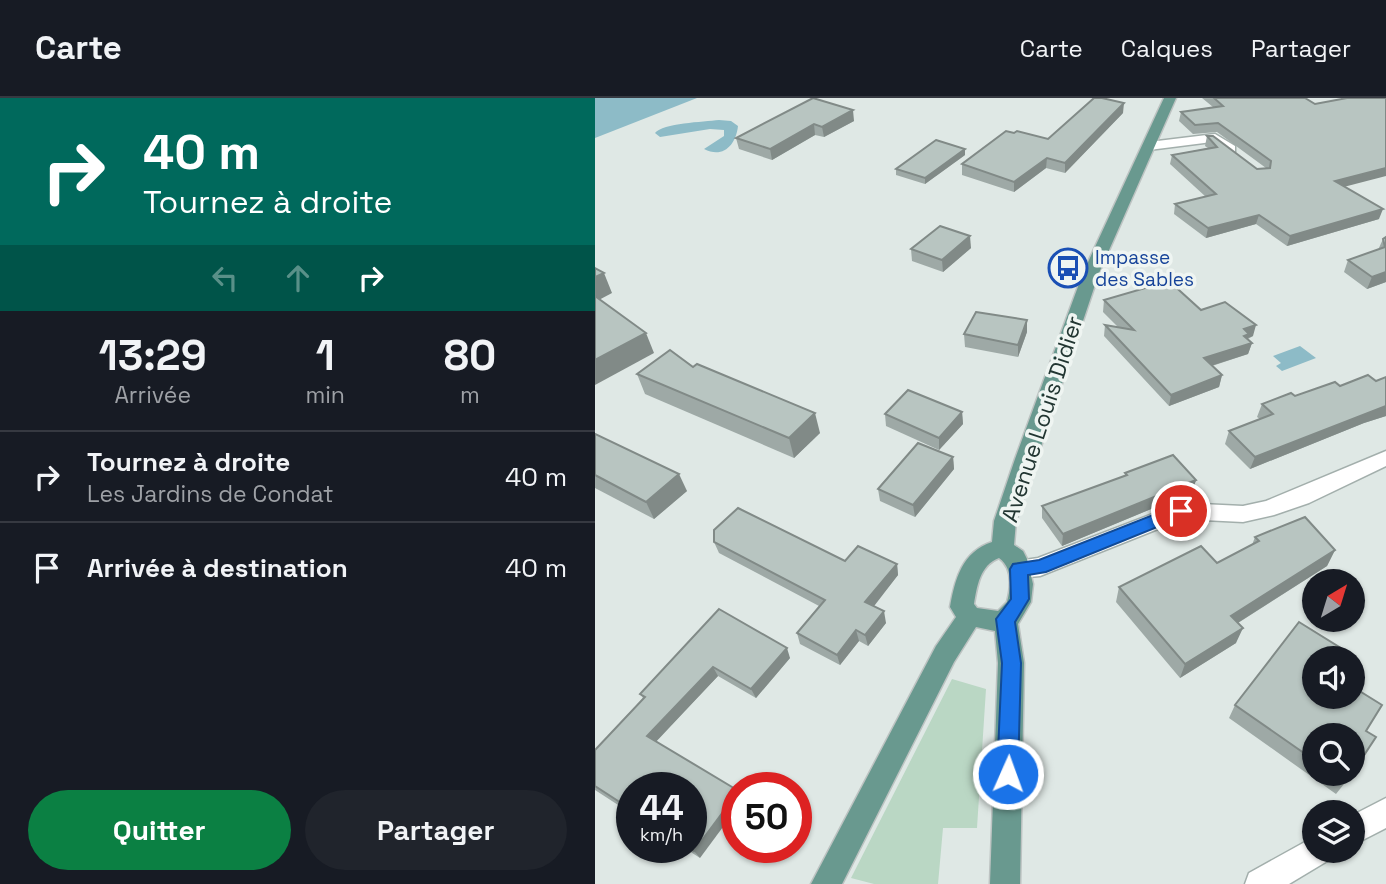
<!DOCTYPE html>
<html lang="fr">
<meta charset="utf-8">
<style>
body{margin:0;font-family:"Space Grotesk",sans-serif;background:#20242c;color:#f1f3f6;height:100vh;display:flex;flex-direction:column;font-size:26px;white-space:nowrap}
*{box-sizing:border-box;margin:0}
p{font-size:23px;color:#9ea1a6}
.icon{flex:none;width:38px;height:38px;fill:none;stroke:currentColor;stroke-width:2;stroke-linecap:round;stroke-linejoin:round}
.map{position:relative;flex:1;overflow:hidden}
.sheet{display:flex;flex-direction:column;background:#171b24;width:595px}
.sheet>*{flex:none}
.hud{background:#00695c;color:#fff;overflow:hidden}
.needle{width:46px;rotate:38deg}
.controls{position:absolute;left:707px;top:471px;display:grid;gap:14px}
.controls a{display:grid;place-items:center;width:63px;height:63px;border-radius:50%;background:#171b24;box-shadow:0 2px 5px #0004;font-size:35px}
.speed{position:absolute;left:21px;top:674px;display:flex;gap:14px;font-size:35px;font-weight:700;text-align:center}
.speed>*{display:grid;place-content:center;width:91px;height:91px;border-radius:50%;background:#171b24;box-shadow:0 2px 5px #0004;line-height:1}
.speed small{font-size:18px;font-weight:400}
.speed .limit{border:10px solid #d22;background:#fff;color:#111}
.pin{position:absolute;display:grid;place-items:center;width:60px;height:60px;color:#fff;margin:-30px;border:4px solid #fff;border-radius:50%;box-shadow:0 2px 7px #0007}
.me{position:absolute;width:77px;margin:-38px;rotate:2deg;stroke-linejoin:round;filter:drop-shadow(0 0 5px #0008)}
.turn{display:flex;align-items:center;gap:24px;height:147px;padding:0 28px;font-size:32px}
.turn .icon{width:91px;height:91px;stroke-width:2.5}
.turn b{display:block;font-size:49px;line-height:60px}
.lanes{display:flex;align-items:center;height:66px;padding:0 28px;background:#0003;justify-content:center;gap:35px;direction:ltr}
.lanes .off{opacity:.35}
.eta{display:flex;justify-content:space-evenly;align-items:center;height:119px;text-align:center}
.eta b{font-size:42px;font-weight:600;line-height:49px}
.action{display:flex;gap:14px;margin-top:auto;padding:14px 28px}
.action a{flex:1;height:80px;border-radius:42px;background:#0b8043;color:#fff;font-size:28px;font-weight:600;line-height:80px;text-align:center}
.action a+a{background:#20242c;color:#f1f3f6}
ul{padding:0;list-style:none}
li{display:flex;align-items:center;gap:21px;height:91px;padding:0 28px;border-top:2px solid #363941}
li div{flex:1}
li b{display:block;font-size:26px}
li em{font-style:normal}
header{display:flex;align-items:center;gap:42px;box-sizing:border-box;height:98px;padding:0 35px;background:#171b24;border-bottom:2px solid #363941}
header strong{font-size:33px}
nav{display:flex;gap:38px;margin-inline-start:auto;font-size:24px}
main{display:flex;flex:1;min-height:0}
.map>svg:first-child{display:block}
</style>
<header>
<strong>Carte</strong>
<nav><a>Carte</a><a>Calques</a><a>Partager</a></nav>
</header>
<main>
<section class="sheet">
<div class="hud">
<div class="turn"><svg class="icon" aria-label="right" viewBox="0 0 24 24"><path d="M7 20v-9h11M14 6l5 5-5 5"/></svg><div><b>40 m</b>Tournez à droite</div></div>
<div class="lanes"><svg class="icon off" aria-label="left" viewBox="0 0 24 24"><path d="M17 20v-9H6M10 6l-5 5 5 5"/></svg><svg class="icon off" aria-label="ahead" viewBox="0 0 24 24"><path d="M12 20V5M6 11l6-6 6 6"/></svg><svg class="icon" aria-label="right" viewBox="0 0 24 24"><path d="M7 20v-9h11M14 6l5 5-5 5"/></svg></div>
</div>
<div class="eta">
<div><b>13:29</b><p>Arrivée</p></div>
<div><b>1</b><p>min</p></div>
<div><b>80</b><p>m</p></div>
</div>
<ul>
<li><svg class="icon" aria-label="right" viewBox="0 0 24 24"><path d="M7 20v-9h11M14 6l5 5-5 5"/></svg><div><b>Tournez à droite</b><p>Les Jardins de Condat</p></div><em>40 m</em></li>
<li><svg class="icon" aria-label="arrive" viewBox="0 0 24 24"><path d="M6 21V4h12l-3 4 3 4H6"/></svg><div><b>Arrivée à destination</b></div><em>40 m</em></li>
</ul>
<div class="action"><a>Quitter</a><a>Partager</a></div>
</section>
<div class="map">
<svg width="791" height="786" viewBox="0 0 791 786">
<rect width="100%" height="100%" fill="#dfe8e5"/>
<polygon fill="#bad7c4" points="357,581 391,591 382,730 348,730 343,786 279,786 256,780"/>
<g fill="#8dbbc7">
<polygon points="0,0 102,0 0,40"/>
<path d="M124 22 136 23 143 28C141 47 128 61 109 51L129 38V32L115 31 65 39 60 35C68 25 108 24 124 22Z"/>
<polygon points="705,248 721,260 687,273 681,268 686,265 678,258"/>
</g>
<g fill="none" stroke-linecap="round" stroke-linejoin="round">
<defs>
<g id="minor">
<polygon points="620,36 640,48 640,54 630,54 617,44 554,52 548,48 554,44"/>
<polygon points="791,353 791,368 714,405 679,417 648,424 588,421 445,478 424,480 416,478 413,471 416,464 443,460 586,405 648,408 671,403"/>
<polygon points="791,700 791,730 758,747 758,717"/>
<polygon points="719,739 719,752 739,752 734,762 694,786 650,786 654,775"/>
</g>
<path id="major" d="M569 0H581L504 175 421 423 419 447 428 453 432 461 438 486 436 504 423 526 429 565 425 786H395L403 565 400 533 381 529 359 564 247 786H216L341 548 361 519 355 509C360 481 367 454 397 444L399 423 420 361 488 175ZM404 460C418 470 416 489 412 504L403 513 382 510 379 506C382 488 385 467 404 460Z"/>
</defs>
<use href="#minor" stroke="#a3afac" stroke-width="3"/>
<use href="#major" stroke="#bdc3c2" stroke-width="3"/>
<use href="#minor" fill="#fff" fill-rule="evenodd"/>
<use href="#major" fill="#69998f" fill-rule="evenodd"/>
</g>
<g fill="#9ea9a6">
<polygon points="218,0 259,23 229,39 220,37 177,62 144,51 141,40"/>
<polygon points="607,0 710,0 750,89 784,121 692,148 661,126 611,140 579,116 580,106 611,99 575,66 577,57 613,50 610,48 612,38 662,71 671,70 622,34 598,36 584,23 586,14 618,9"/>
<polygon points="528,15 470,75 451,70 419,94 367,77 367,66 419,35 453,41"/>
<polygon points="370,57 330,86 301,77 301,71"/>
<polygon points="791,139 791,184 772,191 749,174 753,162 783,152 788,141"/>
<polygon points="376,150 348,174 317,163 316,151"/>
<polygon points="509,202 606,212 658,238 653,241 657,245 653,256 617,268 627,277 624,289 574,308 509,238 510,227 523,229 508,214"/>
<polygon points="432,222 432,234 423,259 370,249 369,236"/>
<polygon points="98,269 225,335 199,360 50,296 42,276"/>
<polygon points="791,279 791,318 769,325 655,371 630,346 634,333 665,321 662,319 667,306 745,288 781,283"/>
<polygon points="367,314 368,326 344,352 291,328 290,316"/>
<polygon points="0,336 92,393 59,421 0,390"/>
<polygon points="358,359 359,371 320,419 285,403 283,391"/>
<polygon points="530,375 601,382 597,394 467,448 447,420 447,408 530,378"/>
<polygon points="660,439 740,452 732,468 643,525 641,545 585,580 521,504 524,489 622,465 657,447"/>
<polygon points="119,444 250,463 302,466 303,477 278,508 291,525 273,548 264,543 245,567 205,546 202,535 224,508 124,455"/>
<polygon points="124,511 195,560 161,600 123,578 61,643 105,760 88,749 96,749 37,690 37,716 0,692 0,652 48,600 45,596"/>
<polygon points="719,560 771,633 719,637 719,676 757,676 741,696 634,620 640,607"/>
</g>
<g fill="#818a87">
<polygon points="529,5 528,15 470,75 470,65"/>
<polygon points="258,12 259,23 229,39 227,29"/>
<polygon points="219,26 220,37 177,62 175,51"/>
<polygon points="370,51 370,57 330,86 330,80"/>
<polygon points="452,60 451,70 419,94 419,84"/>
<polygon points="791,70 791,78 737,92 740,83"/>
<polygon points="788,111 784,121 692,148 695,138"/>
<polygon points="664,117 661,126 611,140 613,130"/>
<polygon points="375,138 376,150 348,174 347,162"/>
<polygon points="791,174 791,184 772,191 777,179"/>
<polygon points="9,175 17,195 0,204 0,179"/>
<polygon points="432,222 432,234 423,259 423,247"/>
<polygon points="661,227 658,238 653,240 651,247 657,245 653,256 606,271 609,260 649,231"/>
<polygon points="51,235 59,255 0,287 0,262"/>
<polygon points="627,277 624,289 574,308 576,297"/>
<polygon points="791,308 791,318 769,325 655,371 660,359"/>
<polygon points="367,314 368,326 344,352 344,340"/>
<polygon points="220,315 225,335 199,360 194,340"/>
<polygon points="358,359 359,371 320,419 318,407"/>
<polygon points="84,376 92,393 59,421 51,404"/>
<polygon points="601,382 597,394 467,448 468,436"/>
<polygon points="740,452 732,468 630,533 636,518"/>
<polygon points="302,466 303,477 273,516 270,504"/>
<polygon points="289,513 291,525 273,548 270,537"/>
<polygon points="648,530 641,545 585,580 590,566"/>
<polygon points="261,532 264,543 245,567 242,557"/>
<polygon points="192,550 195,560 161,600 156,591"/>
<polygon points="118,569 123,578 58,647 52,638"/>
<polygon points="142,695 142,710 105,760 99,753"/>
</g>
<g fill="#b8c5c1" stroke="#818a87" stroke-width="2">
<polygon points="218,0 258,12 227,29 219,26 175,51 141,40"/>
<polygon points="499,0 507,0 529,5 470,65 452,60 419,84 367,66 411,33 419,35 422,33 453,41"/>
<polygon points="619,0 710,0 720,6 752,0 791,0 791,70 740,83 788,111 695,138 664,117 613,130 580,106 621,96 577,57 622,49 612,38 618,38 662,71 675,70 676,63 623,25 600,27 586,14 628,8"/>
<polygon points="341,42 370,51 330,80 301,71"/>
<polygon points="345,128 375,138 347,162 316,151"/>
<polygon points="791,139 791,174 777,179 753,162 790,149 788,141"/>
<polygon points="0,170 9,175 0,179"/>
<polygon points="574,183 606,212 630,204 661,227 649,231 654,236 649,238 657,245 609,260 627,277 576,297 510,227 539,232 509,202"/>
<polygon points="0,198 51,235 0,262"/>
<polygon points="381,214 432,222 423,247 369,236"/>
<polygon points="75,252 98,269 102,266 220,315 194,340 42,276"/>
<polygon points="773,277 781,283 791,279 791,308 660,359 634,333 678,316 667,306 696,295 700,298 740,284 745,288"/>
<polygon points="313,292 367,314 344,340 290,316"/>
<polygon points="0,336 84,376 51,404 0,377"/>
<polygon points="323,345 358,359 318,407 283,391"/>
<polygon points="578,357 601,382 468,436 447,408 532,377 530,375"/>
<polygon points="143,410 250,463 263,448 302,466 270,504 289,513 270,537 261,532 242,557 202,535 230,502 119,444 119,432"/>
<polygon points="710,419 740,452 636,518 648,530 590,566 524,489 606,448 622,465 664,443 660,439"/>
<polygon points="124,511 192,550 156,591 118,569 52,638 142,692 142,695 99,753 93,749 96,749 96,690 37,690 37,712 0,688 0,652 50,599 45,596"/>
<polygon points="704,524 757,557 756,560 719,560 719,598 758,598 758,589 787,607 771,633 781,639 758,674 758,637 719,637 719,662 640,607"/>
<polygon points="739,676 757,676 751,684"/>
</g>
<polygon fill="#1a73e8" stroke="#114b97" stroke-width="2" points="586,406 592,408 595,413 592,417 451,474 433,477 434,501 420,524 426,565 423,676 420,683 413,686 405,683 402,676 407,565 401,521 416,501 415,471 418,466 444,462"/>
<defs>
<symbol id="bus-ring" viewBox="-11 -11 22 22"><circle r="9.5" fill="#eff5f2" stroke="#1a4fb4" stroke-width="1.5"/><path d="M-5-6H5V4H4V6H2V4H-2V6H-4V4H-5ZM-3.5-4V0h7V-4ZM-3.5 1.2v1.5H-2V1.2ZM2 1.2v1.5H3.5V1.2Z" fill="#1a4fb4"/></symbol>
</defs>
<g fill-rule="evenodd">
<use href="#bus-ring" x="451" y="148" width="44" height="44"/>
</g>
<g text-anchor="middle" stroke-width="7" stroke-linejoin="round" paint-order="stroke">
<g font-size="19" fill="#164399" stroke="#eff5f2" text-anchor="start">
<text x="500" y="166">Impasse<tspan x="500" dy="22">des Sables</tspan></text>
</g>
<g font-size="23" fill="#223632" stroke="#eff5f2">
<text transform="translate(447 321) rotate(-72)" y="8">Avenue Louis Didier</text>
</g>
</g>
</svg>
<div class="controls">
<a><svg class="needle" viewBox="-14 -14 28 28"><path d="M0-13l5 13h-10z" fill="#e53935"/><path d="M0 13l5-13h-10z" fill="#9ea1a6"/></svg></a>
<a><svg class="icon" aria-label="sound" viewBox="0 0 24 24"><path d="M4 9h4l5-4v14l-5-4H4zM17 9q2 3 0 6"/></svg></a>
<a><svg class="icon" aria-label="search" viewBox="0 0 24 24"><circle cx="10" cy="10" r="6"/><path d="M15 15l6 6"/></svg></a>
<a><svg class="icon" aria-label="layers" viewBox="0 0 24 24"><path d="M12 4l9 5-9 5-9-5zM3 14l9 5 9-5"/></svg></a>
</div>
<div class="speed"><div>44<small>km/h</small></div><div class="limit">50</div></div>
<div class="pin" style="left:586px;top:413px;background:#d93025"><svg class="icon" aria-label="arrive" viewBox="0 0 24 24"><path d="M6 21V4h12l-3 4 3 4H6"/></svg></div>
<svg class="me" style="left:413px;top:676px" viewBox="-20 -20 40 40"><circle r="17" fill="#1a73e8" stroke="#fff" stroke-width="3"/><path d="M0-11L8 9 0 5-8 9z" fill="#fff"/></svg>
</div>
</main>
